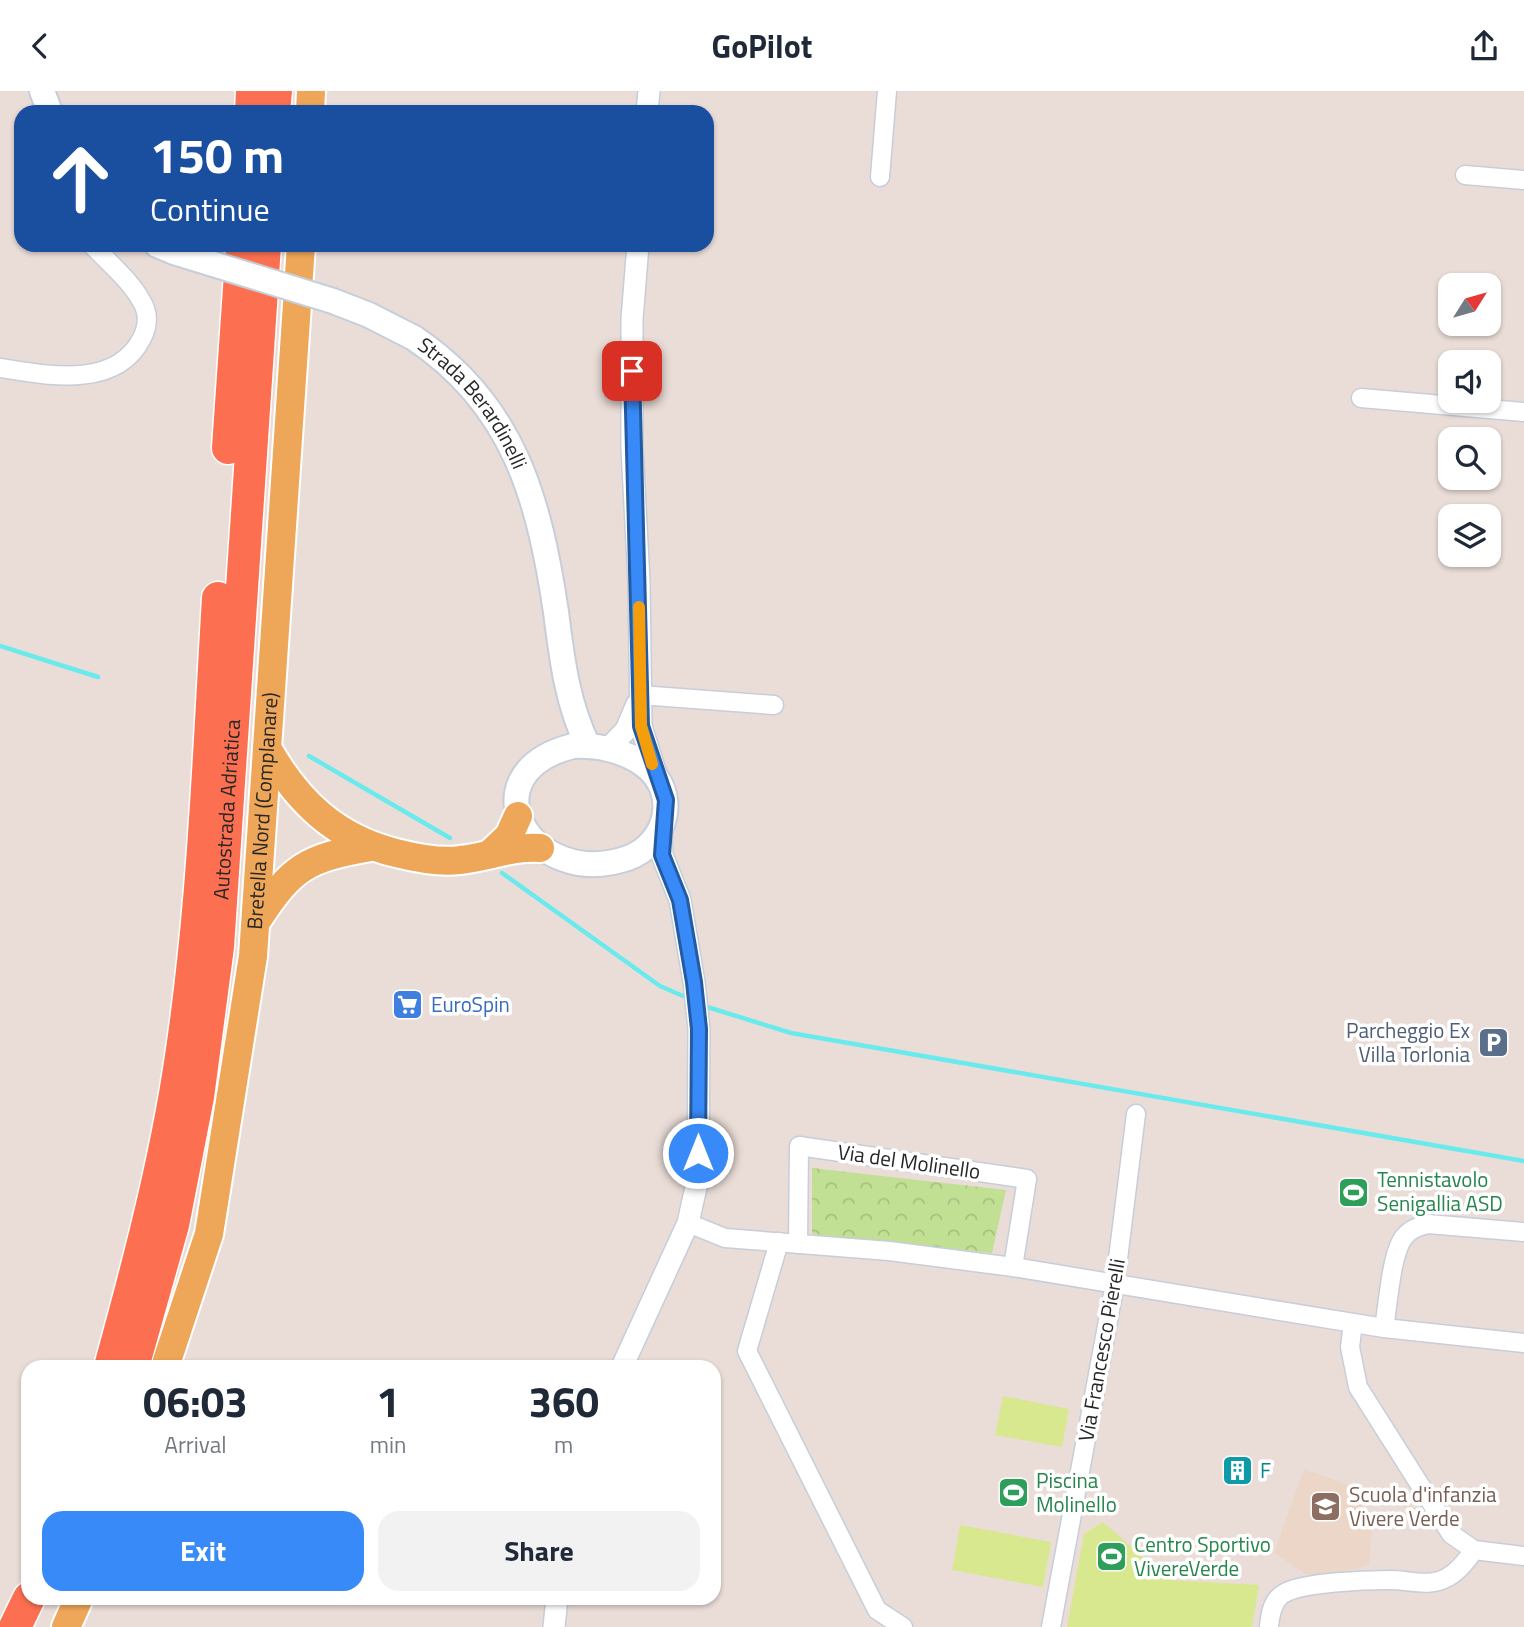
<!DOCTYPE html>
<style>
body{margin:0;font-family:"Titillium Web",sans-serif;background:#f2f2f3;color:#1f2937;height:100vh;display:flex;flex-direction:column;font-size:26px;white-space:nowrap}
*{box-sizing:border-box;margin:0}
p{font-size:23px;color:#747a83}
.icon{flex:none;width:38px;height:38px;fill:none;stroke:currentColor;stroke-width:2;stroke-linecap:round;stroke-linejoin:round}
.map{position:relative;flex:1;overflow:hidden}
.sheet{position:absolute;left:21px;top:1269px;width:700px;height:245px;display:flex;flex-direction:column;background:#fff;border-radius:21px;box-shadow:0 2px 5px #0004}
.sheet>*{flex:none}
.guide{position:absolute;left:14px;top:14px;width:700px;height:147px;border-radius:21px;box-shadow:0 2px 5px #0004;background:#1a4fa0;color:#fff;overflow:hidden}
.needle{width:46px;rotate:53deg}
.fabs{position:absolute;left:1438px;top:182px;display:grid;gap:14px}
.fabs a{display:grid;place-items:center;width:63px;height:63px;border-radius:14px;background:#fff;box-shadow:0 2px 5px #0004;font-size:35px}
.pin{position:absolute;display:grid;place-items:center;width:60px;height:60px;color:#fff;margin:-30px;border-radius:14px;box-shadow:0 4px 10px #0006}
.me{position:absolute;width:77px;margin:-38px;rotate:0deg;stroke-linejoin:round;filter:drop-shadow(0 0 5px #0008)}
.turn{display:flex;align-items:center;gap:24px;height:147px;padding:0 21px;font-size:32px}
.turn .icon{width:91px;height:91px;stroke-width:2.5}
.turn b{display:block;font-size:49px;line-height:60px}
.eta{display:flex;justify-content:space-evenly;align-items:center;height:119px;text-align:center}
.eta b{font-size:42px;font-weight:700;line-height:49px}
.cta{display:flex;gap:14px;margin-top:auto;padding:14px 21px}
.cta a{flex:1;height:80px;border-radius:21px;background:#378af7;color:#fff;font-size:28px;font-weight:700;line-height:80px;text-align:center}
.cta a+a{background:#f2f2f3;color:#1f2937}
header{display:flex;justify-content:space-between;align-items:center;height:91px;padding:0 21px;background:#fff;font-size:32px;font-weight:700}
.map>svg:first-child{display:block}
</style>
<header><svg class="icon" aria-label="back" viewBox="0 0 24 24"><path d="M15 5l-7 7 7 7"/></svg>GoPilot<svg class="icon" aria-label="share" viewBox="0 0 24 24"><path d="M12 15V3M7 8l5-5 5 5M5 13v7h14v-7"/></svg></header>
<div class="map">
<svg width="1524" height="1536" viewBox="0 0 1524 1536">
<defs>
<pattern id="park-crowns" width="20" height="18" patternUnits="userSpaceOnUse" patternTransform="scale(1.75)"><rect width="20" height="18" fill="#c1e094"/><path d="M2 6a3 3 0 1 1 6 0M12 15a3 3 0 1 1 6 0" fill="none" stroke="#a6c080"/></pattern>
</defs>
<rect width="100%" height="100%" fill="#eaddd8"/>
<polygon fill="#ecd6c7" points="1304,1378 1351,1395 1372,1437 1369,1474 1315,1489 1274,1462"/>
<polygon fill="url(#park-crowns)" points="812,1077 1006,1099 992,1162 812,1143"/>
<g fill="#d8e88f">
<polygon points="1003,1305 1069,1318 1062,1356 995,1344"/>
<polygon points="1103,1431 1169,1489 1259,1494 1252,1536 1067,1536 1084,1443"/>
<polygon points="960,1434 1051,1451 1043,1496 952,1479"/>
</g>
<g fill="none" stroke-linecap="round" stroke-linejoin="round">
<g stroke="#6aeaec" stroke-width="4.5">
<polyline points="0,555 98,586"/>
<polyline points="309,665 450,747"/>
<polyline points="502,782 660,895 690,908"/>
<polyline points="704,915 791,942 1524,1070"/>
</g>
<defs>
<g id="minor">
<polyline points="1465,84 1524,89"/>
<polyline points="880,86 887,0"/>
<path d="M0 277C46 284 116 299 142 247 148 235 149 223 142 211 131 190 108 171 92 154"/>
<polyline points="1361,307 1524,321"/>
<polyline points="640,604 774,614"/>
<polyline points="688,1132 725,1147 889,1160 1013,1176 1384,1237 1524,1252"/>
<polyline points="779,1151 747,1260 877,1519 903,1536"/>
<polyline points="798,1153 799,1055 1027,1088 1013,1176"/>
<polyline points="1353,1232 1350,1256 1358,1296 1451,1443 1474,1459 1524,1465"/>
<path d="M1384 1237C1388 1215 1391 1162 1404 1146 1410 1138 1419 1135 1428 1133L1524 1141"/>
<polyline points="1051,1536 1115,1192 1136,1023"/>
<path d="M1269 1536C1270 1524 1272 1510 1283 1503 1301 1491 1367 1489 1390 1489 1410 1489 1429 1497 1448 1486 1459 1480 1467 1469 1474 1459"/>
</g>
<g id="tertiary">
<polyline points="647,21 649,0"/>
<polyline points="638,154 632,228 632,357 639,491 641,635 657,686"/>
<polyline points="608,658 626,639 637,613"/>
<polyline points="622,1276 688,1132 698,1087 699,938 694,891 680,809 662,764 661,739"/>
<polyline points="554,1536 557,1507"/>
</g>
<g id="secondary">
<polyline points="42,0 50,21"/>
<polyline points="157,154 174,161"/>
<path id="s1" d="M414 247C514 314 539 408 556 521 562 568 567 612 588 655"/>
<path d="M573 655C597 654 624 659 644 674 680 701 668 752 628 767 531 801 463 683 573 655Z"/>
</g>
<g id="primary">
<polyline points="310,21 311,0"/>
<path d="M267 657C297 710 335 747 396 762 416 767 440 772 460 769 488 766 512 755 540 757"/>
<polyline points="490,763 509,745 518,725"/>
<path d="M256 831C292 775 307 767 371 756"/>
<path id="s2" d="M165 1276 209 1143 253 865 301 154"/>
<polyline points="66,1536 79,1507"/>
</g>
<g id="motorway">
<polyline points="251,21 252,0"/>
<polyline points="274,21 276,0"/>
<polyline points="228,357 242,154"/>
<path d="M110 1276C135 1185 159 1095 175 1003 203 839 208 672 218 507"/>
<path id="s3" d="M133 1276 173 1134 198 1006 218 856 265 154"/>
<polyline points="15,1536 29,1507"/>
</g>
</defs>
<use href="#minor" stroke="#c6ced9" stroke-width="21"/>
<use href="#tertiary" stroke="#c6ced9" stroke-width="24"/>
<use href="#secondary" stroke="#c6ced9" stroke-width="28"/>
<use href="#primary" stroke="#fff" stroke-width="32"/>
<use href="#motorway" stroke="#fff" stroke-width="35"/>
<use href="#minor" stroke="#fff" stroke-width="18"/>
<use href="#tertiary" stroke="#fff" stroke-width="21"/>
<use href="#secondary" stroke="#fff" stroke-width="24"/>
<use href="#primary" stroke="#eea658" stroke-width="28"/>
<use href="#motorway" stroke="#fc7051" stroke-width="32"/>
<defs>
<polyline id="secondary-bridge" points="174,161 333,210 369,224 414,247"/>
</defs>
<use href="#secondary-bridge" stroke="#c6ced9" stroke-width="28" stroke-linecap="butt"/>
<use href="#secondary-bridge" stroke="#fff" stroke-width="24"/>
</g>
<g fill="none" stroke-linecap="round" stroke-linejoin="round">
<defs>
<polyline id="route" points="632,280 641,635 666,709 662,764 680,809 694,891 699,938 698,1062"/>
</defs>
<use href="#route" stroke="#245aa1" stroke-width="18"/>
<use href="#route" stroke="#378af7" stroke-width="12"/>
<polyline stroke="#f59e0b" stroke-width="12" points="639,516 641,635 652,673"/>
</g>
<defs>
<symbol id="supermarket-square" viewBox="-11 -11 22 22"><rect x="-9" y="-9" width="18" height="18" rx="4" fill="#3f7fe0" stroke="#fff"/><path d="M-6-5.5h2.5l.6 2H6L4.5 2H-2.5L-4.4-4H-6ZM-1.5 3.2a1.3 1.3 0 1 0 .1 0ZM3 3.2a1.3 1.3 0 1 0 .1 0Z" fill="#fff"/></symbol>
<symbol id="parking-square" viewBox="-11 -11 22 22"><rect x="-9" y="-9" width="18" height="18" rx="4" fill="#5c6f8a" stroke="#fff"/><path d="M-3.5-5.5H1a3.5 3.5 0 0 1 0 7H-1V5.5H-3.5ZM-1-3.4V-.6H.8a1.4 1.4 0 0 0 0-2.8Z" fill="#fff"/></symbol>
<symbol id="stadium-square" viewBox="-11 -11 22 22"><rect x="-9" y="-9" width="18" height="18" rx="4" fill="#2e9e5b" stroke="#fff"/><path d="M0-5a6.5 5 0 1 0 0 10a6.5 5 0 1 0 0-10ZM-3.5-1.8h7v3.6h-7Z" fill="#fff"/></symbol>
<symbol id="building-square" viewBox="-11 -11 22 22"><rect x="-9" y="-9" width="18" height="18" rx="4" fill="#0f9aa8" stroke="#fff"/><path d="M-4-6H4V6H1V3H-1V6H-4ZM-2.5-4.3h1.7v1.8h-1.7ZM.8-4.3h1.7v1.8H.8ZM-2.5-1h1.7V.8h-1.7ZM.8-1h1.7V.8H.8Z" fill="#fff"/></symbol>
<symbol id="school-square" viewBox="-11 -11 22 22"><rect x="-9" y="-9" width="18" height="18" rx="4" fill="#8d6e63" stroke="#fff"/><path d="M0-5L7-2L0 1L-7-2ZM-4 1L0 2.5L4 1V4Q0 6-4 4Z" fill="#fff"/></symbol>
</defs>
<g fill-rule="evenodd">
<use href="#supermarket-square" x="390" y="896" width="35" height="35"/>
<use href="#parking-square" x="1476" y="934" width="35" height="35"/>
<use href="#stadium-square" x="1336" y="1084" width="35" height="35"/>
<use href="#building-square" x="1220" y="1362" width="35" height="35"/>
<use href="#stadium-square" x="996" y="1384" width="35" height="35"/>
<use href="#school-square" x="1308" y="1398" width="35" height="35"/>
<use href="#stadium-square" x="1094" y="1448" width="35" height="35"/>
</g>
<g text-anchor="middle" stroke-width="7" stroke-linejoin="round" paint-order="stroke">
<g font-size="21" fill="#272727" stroke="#fff">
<text dy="7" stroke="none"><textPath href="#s1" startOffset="89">Strada Berardinelli</textPath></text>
<text dy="7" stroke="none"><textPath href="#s3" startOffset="567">Autostrada Adriatica</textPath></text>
<text dy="7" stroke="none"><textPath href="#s2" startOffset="567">Bretella Nord (Complanare)</textPath></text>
<text transform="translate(909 1071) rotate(8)" y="7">Via del Molinello</text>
<text transform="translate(1102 1259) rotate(-80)" y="7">Via Francesco Pierelli</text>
</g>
<g font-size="21" fill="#366cbe" stroke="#fff" text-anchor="start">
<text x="431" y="921">EuroSpin</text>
</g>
<g font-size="21" fill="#4e5e75" stroke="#fff" text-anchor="end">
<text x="1470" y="947">Parcheggio Ex<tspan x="1470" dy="24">Villa Torlonia</tspan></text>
</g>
<g font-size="21" fill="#27864d" stroke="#fff" text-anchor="start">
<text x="1377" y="1096">Tennistavolo<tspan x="1377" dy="24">Senigallia ASD</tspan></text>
<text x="1036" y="1397">Piscina<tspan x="1036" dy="24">Molinello</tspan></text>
<text x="1134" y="1461">Centro Sportivo<tspan x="1134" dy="24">VivereVerde</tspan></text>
</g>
<g font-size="21" fill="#0d838f" stroke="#fff" text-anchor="start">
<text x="1260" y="1387">F</text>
</g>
<g font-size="21" fill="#785e54" stroke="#fff" text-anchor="start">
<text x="1349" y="1411">Scuola d'infanzia<tspan x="1349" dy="24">Vivere Verde</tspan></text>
</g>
</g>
</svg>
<div class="fabs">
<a><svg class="needle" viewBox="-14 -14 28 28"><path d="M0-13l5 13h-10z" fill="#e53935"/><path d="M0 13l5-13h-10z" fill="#747a83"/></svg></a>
<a><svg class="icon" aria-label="sound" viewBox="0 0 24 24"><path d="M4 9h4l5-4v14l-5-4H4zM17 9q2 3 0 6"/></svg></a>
<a><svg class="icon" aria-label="search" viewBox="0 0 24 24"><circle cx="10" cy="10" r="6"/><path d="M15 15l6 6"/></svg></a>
<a><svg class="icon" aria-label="layers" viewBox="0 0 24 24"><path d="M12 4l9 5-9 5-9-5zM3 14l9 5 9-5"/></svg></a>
</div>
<div class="pin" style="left:632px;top:280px;background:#d93025"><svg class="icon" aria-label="arrive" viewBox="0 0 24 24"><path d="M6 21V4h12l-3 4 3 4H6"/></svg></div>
<svg class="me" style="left:698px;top:1062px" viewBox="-20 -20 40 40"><circle r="17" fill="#378af7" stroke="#fff" stroke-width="3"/><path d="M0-11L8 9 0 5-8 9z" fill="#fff"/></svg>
<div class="guide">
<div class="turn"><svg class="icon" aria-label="ahead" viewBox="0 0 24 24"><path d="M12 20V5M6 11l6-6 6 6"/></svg><div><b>150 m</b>Continue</div></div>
</div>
<section class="sheet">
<div class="eta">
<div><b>06:03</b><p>Arrival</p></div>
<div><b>1</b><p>min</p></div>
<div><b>360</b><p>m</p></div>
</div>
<div class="cta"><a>Exit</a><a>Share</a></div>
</section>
</div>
